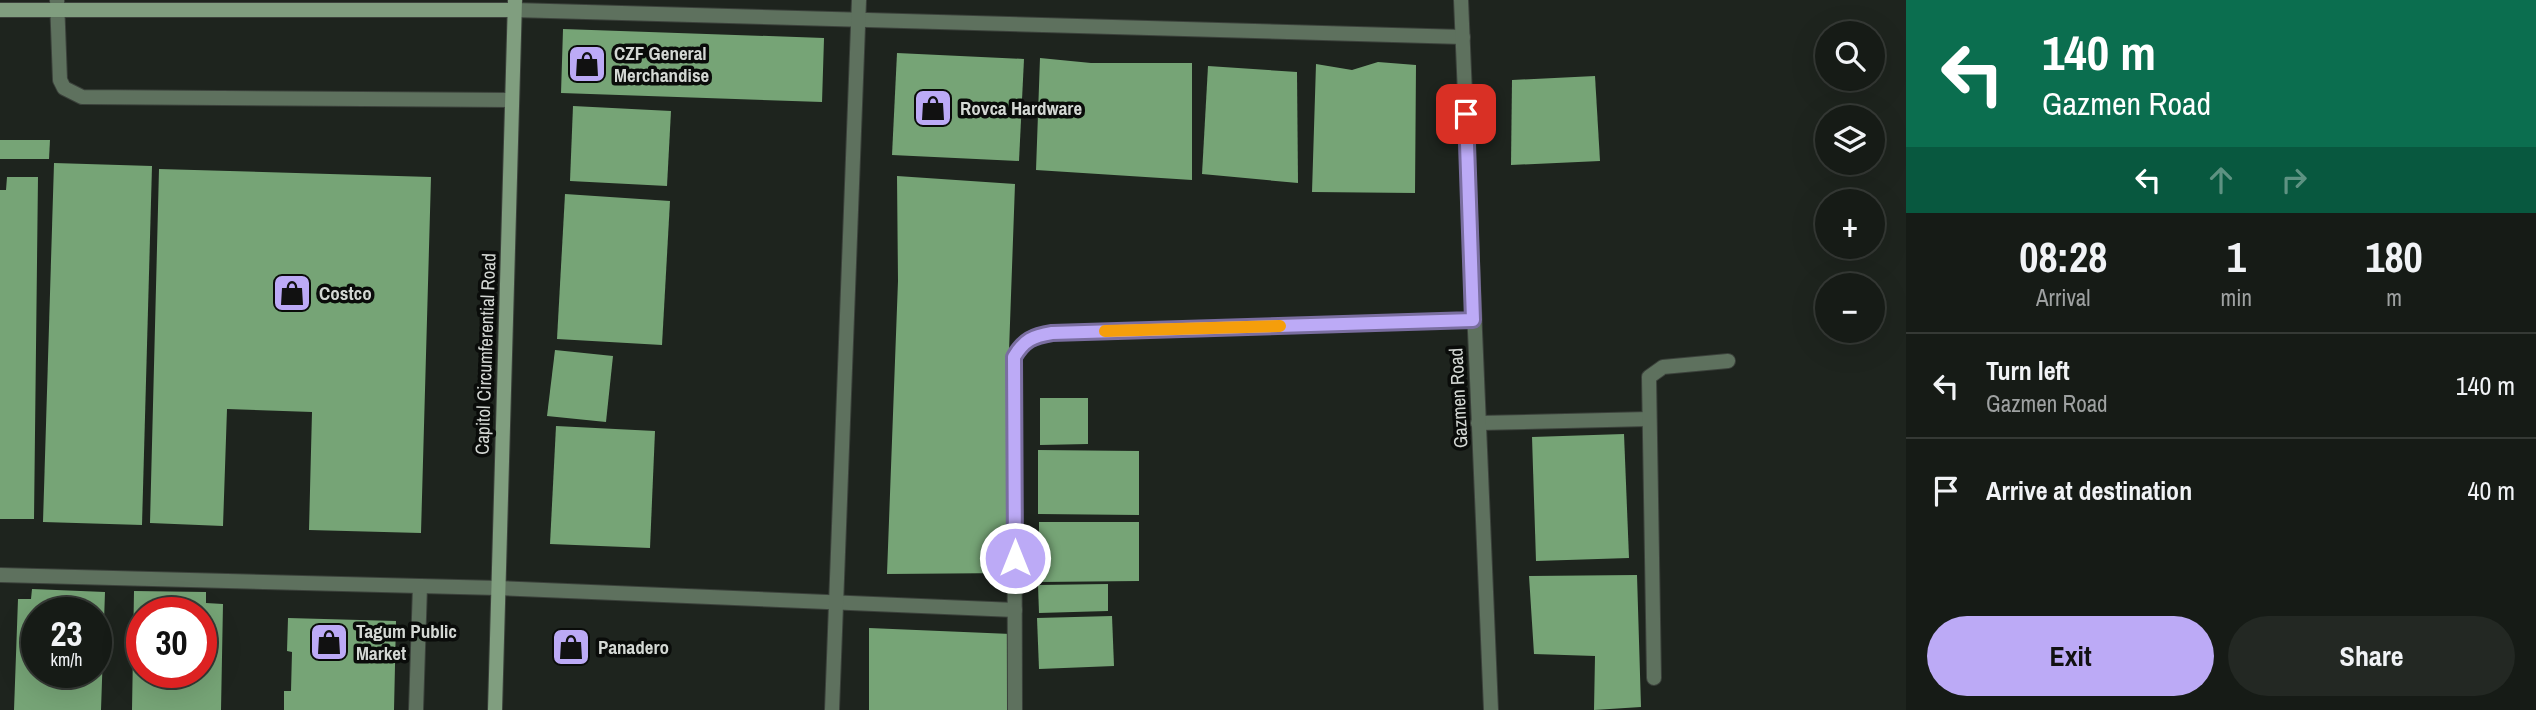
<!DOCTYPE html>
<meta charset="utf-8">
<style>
body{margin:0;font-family:"Archivo Narrow",sans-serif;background:#232823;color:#f1f3f6;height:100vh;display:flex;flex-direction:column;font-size:26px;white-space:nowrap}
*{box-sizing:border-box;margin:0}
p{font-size:23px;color:#9ea1a1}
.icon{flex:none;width:38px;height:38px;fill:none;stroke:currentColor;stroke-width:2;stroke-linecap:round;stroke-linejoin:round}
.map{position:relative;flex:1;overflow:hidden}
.sheet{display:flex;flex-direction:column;background:#161b16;width:630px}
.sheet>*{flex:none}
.banner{background:#0b6e4f;color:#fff;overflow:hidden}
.fabs{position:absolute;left:1815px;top:21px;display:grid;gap:14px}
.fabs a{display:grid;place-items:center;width:70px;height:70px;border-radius:50%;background:#161b16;box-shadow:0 7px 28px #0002,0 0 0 2px #353935;font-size:35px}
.speed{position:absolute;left:21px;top:597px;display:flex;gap:14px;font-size:35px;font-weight:700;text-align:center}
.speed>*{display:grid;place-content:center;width:91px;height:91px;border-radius:50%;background:#161b16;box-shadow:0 7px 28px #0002,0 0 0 2px #353935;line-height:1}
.speed small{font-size:18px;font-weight:400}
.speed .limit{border:10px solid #d22;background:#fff;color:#111}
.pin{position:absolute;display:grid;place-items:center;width:60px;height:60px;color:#fff;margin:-30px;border-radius:14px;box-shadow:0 4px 10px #0006}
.me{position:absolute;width:77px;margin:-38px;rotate:0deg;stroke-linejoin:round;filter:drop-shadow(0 0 5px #0008)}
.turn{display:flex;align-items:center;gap:24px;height:147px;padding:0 21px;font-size:32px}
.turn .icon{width:91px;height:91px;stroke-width:2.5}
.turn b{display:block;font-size:49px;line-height:60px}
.lanes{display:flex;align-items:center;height:66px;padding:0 21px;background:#0003;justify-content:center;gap:35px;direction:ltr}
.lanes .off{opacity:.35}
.eta{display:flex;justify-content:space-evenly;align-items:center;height:119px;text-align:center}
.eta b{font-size:42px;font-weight:700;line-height:49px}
.button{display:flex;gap:14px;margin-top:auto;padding:14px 21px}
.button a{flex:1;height:80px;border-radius:42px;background:#bcaaf6;color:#111;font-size:28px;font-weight:700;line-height:80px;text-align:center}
.button a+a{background:#232823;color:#f1f3f6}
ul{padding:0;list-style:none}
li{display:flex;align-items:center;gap:21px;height:105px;padding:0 21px;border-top:2px solid #353935}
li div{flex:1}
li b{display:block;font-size:26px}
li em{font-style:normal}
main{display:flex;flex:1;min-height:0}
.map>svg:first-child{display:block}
</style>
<main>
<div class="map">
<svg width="1906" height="710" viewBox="0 0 1906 710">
<rect width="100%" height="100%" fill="#1e241e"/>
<g fill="#76a476" fill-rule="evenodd">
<polygon points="563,29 824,38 822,102 561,93"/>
<polygon points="897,53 1024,59 1019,161 892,155"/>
<polygon points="1040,58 1091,63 1192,63 1192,180 1036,170"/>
<polygon points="1378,62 1416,65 1415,193 1312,192 1316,64 1352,70"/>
<polygon points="1208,66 1297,72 1298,183 1202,174"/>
<polygon points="1595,76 1600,161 1511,165 1512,80"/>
<polygon points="573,106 671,111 667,186 570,181"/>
<polygon points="0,140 50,140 49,159 0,159"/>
<polygon points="54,163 152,166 142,525 43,522"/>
<polygon points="159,169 431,177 421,533 309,530 312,412 227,409 223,526 150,523"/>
<polygon points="897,176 1015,184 1008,379 1012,573 887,574 898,281"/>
<polygon points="7,177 38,177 34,519 0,519 0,190 6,190"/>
<polygon points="565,194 670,201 662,345 557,339"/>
<polygon points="555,350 613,356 606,422 547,416"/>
<polygon points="1040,398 1088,398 1088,444 1040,445"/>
<polygon points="556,426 655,431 650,548 550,544"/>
<polygon points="1624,434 1629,558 1536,561 1532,437"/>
<polygon points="1038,450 1139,451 1139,515 1038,514"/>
<polygon points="1039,522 1139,522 1139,581 1039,582"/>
<polygon points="1637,575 1641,707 1594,710 1595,656 1534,654 1529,576"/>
<polygon points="1108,584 1108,611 1039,613 1038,585"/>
<path d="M32 589 105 592 101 710H14L18 599H31ZM37 612H96V672H37Z"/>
<path d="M134 591 206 592V603L223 604 221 710H132ZM142 612H201V672H142Z"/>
<polygon points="1112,616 1114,666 1039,669 1037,618"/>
<polygon points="288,618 396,621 394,710 284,710 284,691 291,691 292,652 287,651"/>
<polygon points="869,628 1011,634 1009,710 869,710"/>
</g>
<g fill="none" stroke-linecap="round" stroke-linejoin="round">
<defs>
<g id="service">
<polyline points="57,0 60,80 64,88 82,97 512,100"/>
<polyline points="1478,423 1649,419"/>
<polyline points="1654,678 1649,377 1663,367 1728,361"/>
<polyline points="416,710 420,586"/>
</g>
<g id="minor">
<polyline points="514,10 1463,37"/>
<polyline points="0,575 498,588 1015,610"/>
<polyline points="832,710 859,0"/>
<path d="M1015 710 1014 357C1024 340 1033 336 1052 333L1473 320"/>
</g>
<polyline id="tertiary" points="1461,0 1491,710"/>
<g id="secondary">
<polyline points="0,10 514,10"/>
<polyline points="495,710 515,0"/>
</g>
</defs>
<use href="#service" stroke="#3b413b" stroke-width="16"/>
<use href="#minor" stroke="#3b413b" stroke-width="16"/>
<use href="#tertiary" stroke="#3b413b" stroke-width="16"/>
<use href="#secondary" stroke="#3b413b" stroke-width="16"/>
<use href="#service" stroke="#5e715e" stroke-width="14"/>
<use href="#minor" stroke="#5e715e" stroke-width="14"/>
<use href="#tertiary" stroke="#5e715e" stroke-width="14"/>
<use href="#secondary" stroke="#809e7f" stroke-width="14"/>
</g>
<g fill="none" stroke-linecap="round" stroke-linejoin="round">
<defs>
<path id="route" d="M1015 558 1014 357C1024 340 1033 336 1052 333L1473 320 1466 114"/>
</defs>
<use href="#route" stroke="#7a6ea0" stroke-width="18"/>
<use href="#route" stroke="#bcaaf6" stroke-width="12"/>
<polyline stroke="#f59e0b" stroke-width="12" points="1105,331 1280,326"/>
</g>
<defs>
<symbol id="shop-square" viewBox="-11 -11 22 22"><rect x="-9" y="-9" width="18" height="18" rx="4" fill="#bcaaf6" stroke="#0a0c0a"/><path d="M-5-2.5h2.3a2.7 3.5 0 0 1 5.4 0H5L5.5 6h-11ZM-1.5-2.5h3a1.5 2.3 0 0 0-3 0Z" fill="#111"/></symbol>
</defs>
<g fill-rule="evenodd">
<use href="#shop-square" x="565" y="42" width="44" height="44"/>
<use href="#shop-square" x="911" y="86" width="44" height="44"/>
<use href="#shop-square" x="270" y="271" width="44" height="44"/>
<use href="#shop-square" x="307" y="620" width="44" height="44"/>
<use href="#shop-square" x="549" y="625" width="44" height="44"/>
</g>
<g text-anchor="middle" stroke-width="7" stroke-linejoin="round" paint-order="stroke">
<g font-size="19" font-weight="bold" fill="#d4d8d4" stroke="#0a0c0a" text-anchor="start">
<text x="614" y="60">CZF General<tspan x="614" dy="22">Merchandise</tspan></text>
<text x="960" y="115">Rovca Hardware</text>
<text x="319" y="300">Costco</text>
<text x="356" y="638">Tagum Public<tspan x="356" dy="22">Market</tspan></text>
<text x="598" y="654">Panadero</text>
</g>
<g font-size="19" fill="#d4d8d4" stroke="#0a0c0a">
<text transform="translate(485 354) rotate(-88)" y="7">Capitol Circumferential Road</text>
<text transform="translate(1458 398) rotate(-93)" y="7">Gazmen Road</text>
</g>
</g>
</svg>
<div class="fabs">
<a><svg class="icon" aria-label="search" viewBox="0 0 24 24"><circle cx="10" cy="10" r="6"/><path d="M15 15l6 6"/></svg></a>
<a><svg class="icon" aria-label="layers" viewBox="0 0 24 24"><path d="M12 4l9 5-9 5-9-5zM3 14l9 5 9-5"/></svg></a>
<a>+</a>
<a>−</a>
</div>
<div class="speed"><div>23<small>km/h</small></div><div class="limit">30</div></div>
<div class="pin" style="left:1466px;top:114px;background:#d93025"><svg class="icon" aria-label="arrive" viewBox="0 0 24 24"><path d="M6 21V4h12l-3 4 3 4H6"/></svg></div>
<svg class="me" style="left:1015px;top:558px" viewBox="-20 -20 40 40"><circle r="17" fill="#bcaaf6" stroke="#fff" stroke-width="3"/><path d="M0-11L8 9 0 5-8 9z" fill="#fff"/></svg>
</div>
<section class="sheet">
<div class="banner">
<div class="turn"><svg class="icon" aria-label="left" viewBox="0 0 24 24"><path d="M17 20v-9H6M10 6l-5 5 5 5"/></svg><div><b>140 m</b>Gazmen Road</div></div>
<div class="lanes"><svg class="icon" aria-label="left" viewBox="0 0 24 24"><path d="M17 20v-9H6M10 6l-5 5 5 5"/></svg><svg class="icon off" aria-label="ahead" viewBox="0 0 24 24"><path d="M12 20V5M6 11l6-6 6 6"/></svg><svg class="icon off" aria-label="right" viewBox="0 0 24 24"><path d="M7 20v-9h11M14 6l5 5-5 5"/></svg></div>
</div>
<div class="eta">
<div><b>08:28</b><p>Arrival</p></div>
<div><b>1</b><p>min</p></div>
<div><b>180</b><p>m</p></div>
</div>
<ul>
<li><svg class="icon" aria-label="left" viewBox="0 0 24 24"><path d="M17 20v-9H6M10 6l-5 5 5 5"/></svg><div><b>Turn left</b><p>Gazmen Road</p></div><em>140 m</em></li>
<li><svg class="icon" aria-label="arrive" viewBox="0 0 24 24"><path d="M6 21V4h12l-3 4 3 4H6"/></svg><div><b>Arrive at destination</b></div><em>40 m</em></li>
</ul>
<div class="button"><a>Exit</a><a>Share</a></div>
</section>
</main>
